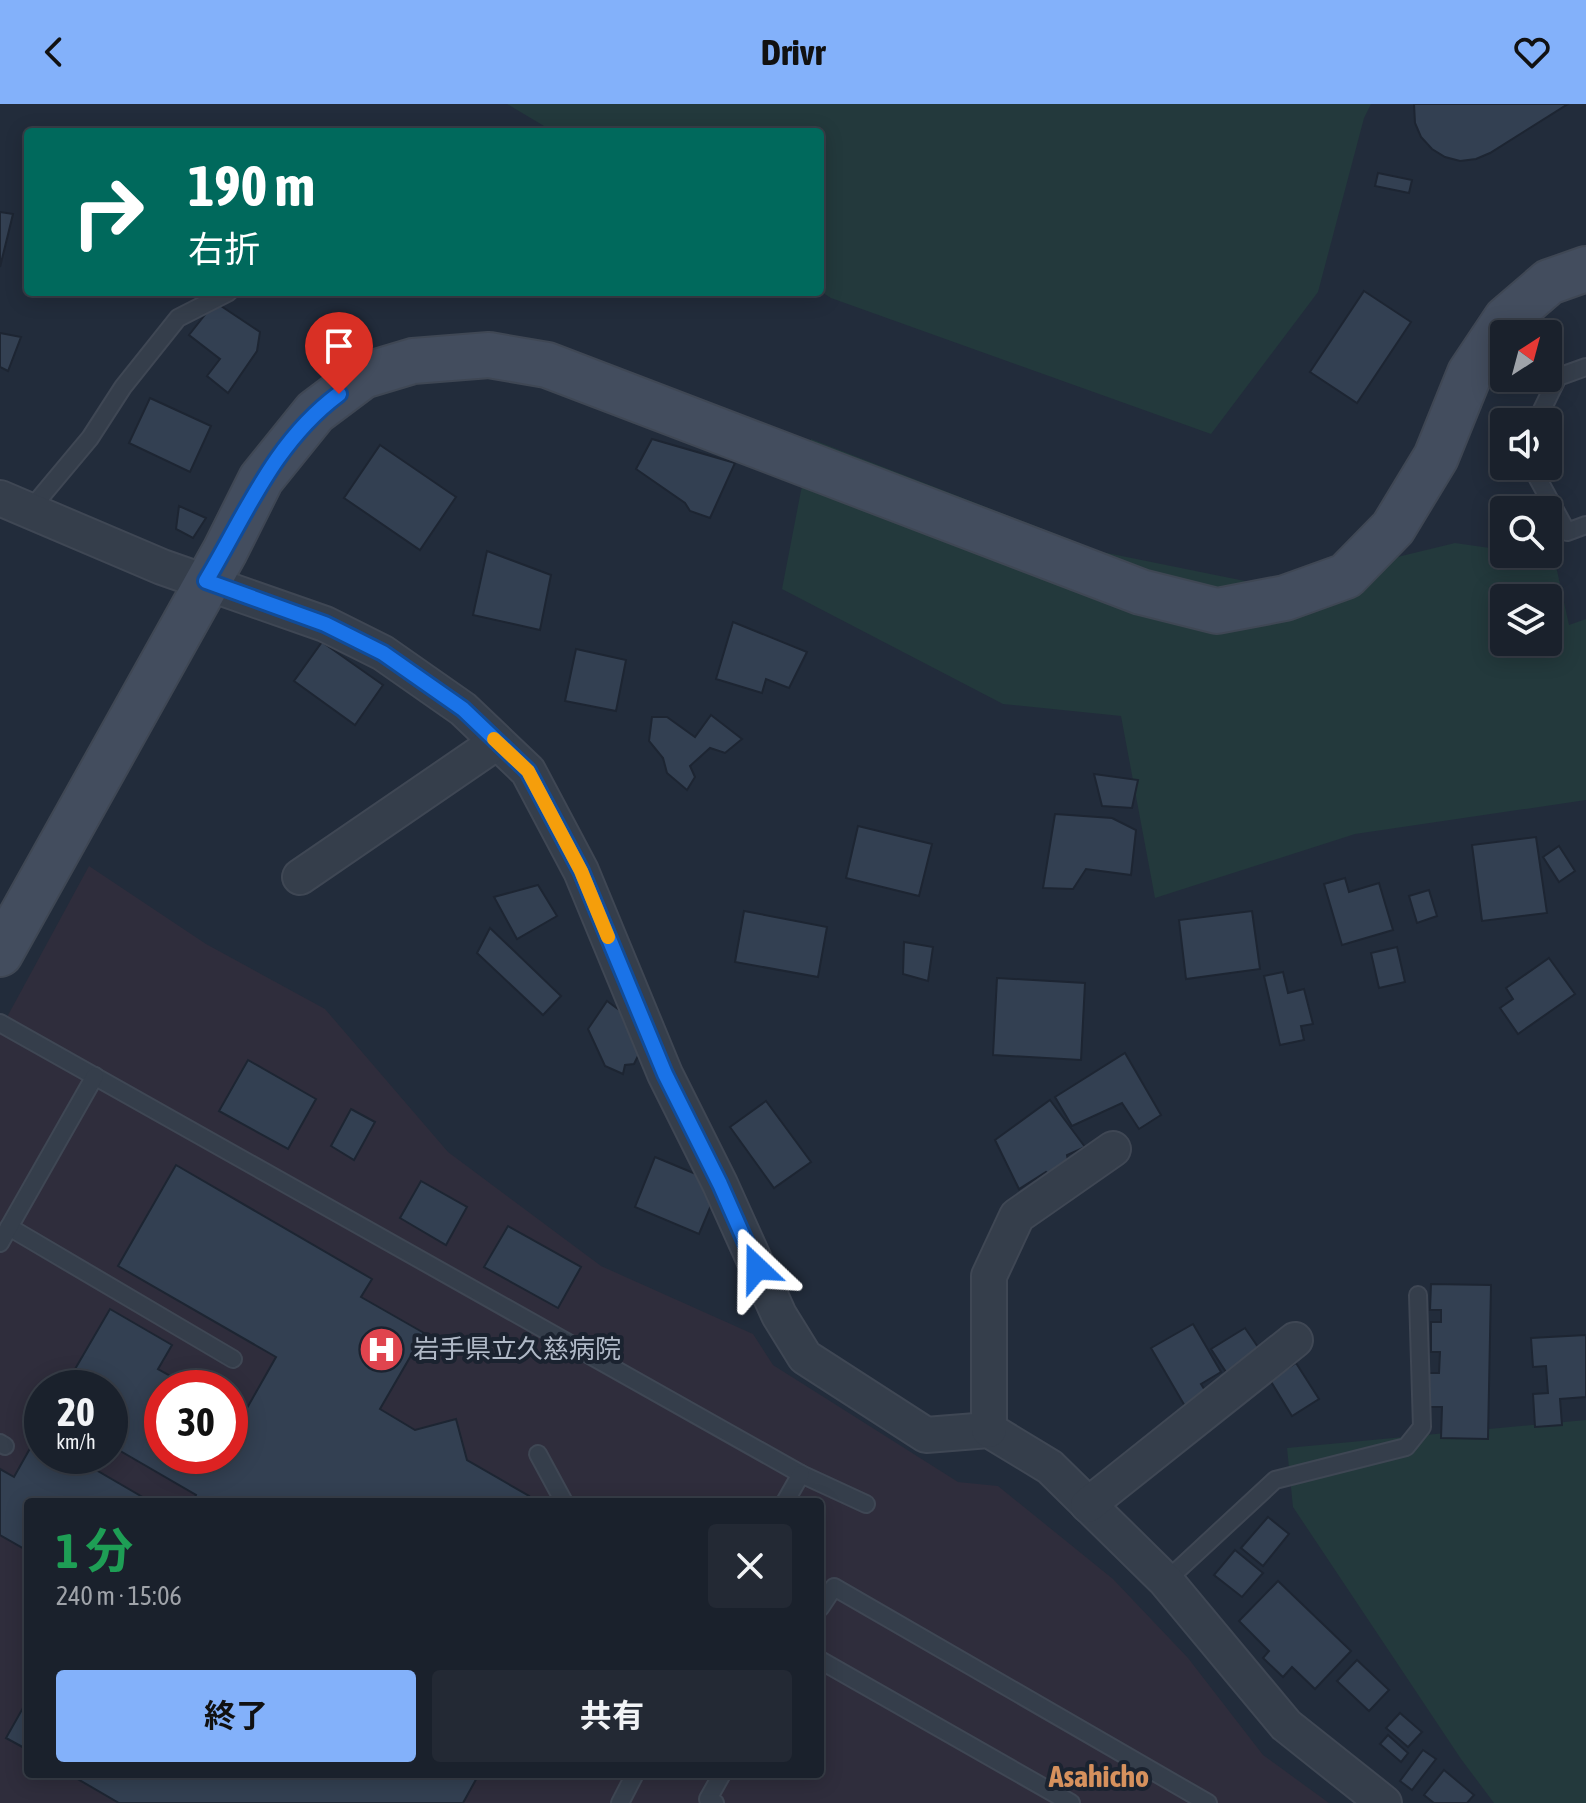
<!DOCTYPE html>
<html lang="ja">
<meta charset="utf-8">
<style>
body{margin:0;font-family:"Asap Condensed","Noto Sans JP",sans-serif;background:#232934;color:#f1f3f6;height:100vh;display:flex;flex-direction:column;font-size:30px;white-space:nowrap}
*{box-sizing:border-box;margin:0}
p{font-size:26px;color:#9fa3a9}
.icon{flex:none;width:44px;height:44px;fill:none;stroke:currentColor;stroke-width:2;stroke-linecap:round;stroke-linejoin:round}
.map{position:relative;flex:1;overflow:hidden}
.drawer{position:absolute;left:24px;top:1394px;width:800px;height:280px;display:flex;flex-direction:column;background:#1a212c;border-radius:8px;box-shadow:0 4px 20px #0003,0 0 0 2px #383e48}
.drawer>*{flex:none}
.guide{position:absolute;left:24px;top:24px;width:800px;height:168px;border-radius:8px;box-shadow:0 4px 20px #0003,0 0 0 2px #383e48;background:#00695c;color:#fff;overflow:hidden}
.needle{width:52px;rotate:36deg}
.tools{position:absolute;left:1490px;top:216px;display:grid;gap:16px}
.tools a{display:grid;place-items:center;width:72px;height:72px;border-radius:8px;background:#1a212c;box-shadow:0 4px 20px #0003,0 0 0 2px #383e48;font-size:40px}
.speed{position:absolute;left:24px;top:1266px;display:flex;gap:16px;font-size:40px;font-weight:700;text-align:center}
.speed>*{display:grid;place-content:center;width:104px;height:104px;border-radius:50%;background:#1a212c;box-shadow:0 4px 20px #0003,0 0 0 2px #383e48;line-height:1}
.speed small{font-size:20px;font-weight:400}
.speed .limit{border:12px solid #d22;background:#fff;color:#111}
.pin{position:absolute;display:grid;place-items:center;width:68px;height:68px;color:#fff;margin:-82px -34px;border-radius:50% 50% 50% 0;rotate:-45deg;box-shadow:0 0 8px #0007}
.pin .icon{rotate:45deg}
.me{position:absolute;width:88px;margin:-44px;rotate:337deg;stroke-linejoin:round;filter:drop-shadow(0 0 6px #0008)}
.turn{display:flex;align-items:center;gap:28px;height:168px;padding:0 32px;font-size:36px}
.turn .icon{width:104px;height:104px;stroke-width:2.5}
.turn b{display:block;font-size:56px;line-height:68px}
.round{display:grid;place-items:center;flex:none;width:84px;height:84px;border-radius:8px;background:#232934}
.head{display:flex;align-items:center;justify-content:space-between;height:136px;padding:0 32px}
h1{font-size:48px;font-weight:700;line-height:60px;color:#1e9e55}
.cta{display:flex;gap:16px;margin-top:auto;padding:16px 32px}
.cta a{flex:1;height:92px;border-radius:8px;background:#83b1fa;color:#111;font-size:32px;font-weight:700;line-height:92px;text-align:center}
.cta a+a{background:#232934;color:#f1f3f6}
header{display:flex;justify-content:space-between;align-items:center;height:104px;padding:0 32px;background:#83b1fa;color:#111;font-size:36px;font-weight:700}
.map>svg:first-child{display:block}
</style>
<header><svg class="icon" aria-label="back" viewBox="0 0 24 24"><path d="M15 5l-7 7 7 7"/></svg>Drivr<svg class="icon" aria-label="heart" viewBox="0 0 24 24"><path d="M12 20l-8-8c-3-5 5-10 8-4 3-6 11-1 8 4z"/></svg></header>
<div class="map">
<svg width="1586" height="1699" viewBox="0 0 1586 1699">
<rect width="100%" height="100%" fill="#222c3b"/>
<path fill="#2f2d3c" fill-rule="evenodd" d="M89 762 206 840 325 905 448 1048 601 1162 753 1230 773 1261 958 1378 998 1382 1113 1475 1188 1554 1263 1651 1329 1699H0V926ZM42 1284H110V1352H42ZM162 1284H230V1352H162ZM28 1398H820V1670H28Z"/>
<g fill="#23393c" fill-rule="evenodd">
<polygon points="507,0 1371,0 1364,14 1318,188 1211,330 831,194 820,187 820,28 554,28"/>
<path d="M811 335 1102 448 1274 483 1455 439 1504 446V450L1554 453 1569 521 1586 515V696L1355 730 1155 794 1121 612 1003 600 782 485ZM1504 494H1548V538H1504Z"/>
<polygon points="1586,1316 1586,1699 1494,1699 1461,1655 1293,1403 1287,1344"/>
</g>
<g fill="#334052" stroke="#1d2532" stroke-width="2">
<polygon points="1414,0 1568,0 1490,49 1476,55 1460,57 1445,53 1432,45 1421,33 1415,19"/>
<polygon points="1378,69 1412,76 1409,89 1375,82"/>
<polygon points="0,108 13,110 0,163"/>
<polygon points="1364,187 1411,218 1357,299 1310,268"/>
<polygon points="215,198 260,228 257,247 228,289 207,272 220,255 189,231"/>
<polygon points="0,229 21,233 8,267 0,263"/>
<polygon points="150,294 211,322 190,368 129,339"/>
<polygon points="652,335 735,359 710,414 690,407 685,399 636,365"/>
<polygon points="380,341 456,393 420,446 344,394"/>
<polygon points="179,402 206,414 193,434 176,425"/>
<polygon points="487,447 551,471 540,526 473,511"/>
<polygon points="733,518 807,548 789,584 766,575 762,589 716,575"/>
<polygon points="322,538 383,581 355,621 294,577"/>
<polygon points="576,545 626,556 616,607 565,597"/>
<polygon points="711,611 742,635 725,649 710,644 690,662 695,673 687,686 667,669 663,654 649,637 652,613 667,613 695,633"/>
<polygon points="1094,670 1138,676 1132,704 1102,702"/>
<polygon points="1055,710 1112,714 1136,726 1131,771 1086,765 1073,785 1043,784"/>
<polygon points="858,722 932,740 919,792 846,774"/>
<polygon points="1536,733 1547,809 1482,817 1472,741"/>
<polygon points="1559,742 1575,767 1559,778 1543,753"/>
<polygon points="1345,774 1349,788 1379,779 1393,826 1342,841 1324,780"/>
<polygon points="538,781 557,812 517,835 494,793"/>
<polygon points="1429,786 1437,812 1417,819 1409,792"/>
<polygon points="744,807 827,823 818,873 735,858"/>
<polygon points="1252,807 1260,865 1186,875 1179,816"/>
<polygon points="490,824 561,892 543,911 477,849"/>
<polygon points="904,838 933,843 928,877 903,870"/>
<polygon points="1397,843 1405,878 1379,884 1371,849"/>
<polygon points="1549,854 1575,890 1518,930 1500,904 1513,895 1506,884"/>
<polygon points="1283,868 1288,889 1304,885 1313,920 1301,922 1304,936 1280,941 1264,872"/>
<polygon points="997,874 1085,879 1081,956 993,951"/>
<polygon points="607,897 637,919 645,938 634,960 625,961 623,970 605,962 588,925"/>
<polygon points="1125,949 1161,1011 1139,1025 1122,999 1072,1022 1055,993"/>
<polygon points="248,956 316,995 288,1045 219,1007"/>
<polygon points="1050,996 1085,1043 1067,1051 1069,1063 1055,1074 1046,1068 1019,1085 995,1036"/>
<polygon points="766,997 811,1058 774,1084 730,1023"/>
<polygon points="351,1005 375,1018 354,1056 331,1042"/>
<polygon points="655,1053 720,1080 699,1130 635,1103"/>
<polygon points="176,1061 372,1175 361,1193 424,1229 380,1305 415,1326 456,1315 467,1356 529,1392 526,1398 193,1398 196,1391 110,1341 110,1284 64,1284 110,1205 172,1241 158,1265 192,1284 162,1284 162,1352 230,1352 230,1306 242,1313 276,1253 118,1162"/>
<polygon points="421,1077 467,1103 446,1141 400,1114"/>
<polygon points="508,1122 581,1163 558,1204 484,1163"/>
<polygon points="1431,1180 1491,1181 1488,1335 1441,1334 1442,1303 1426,1303 1426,1269 1439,1269 1440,1248 1431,1248 1431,1218 1441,1218 1441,1206 1430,1206"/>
<polygon points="1193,1220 1221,1268 1201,1280 1211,1296 1189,1309 1151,1244"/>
<polygon points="1245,1224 1262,1249 1228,1271 1211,1245"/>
<polygon points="1586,1231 1586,1293 1560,1295 1562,1321 1535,1323 1533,1290 1548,1289 1546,1262 1533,1263 1531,1234"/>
<polygon points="1296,1259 1319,1295 1292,1312 1270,1276"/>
<polygon points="37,1332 42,1335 42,1352 72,1352 151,1398 28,1398 28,1447 0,1431 0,1365 14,1373"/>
<polygon points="1268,1413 1289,1430 1263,1462 1241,1444"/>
<polygon points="1235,1446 1263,1469 1242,1493 1214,1471"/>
<polygon points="1278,1477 1351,1547 1315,1585 1292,1563 1283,1573 1263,1554 1269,1547 1239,1517"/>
<polygon points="1357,1556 1389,1586 1369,1607 1337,1577"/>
<polygon points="28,1595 28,1646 6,1634"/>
<polygon points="1400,1609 1422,1628 1408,1643 1386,1624"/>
<polygon points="1388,1631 1408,1649 1401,1658 1380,1640"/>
<polygon points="1423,1646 1436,1655 1412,1686 1400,1677"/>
<polygon points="1444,1666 1474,1691 1467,1699 1434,1699 1424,1691"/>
<polygon points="69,1670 479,1670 463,1699 119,1699"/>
</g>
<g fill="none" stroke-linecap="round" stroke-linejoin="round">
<defs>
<g id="lane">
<polyline points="1536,318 1558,273 1586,263"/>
<polyline points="1531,362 1567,428 1586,421"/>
<polyline points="29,407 90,334 123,283 178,214 229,188"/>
<polyline points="0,919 801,1370 866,1400"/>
<polyline points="9,1123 233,1255"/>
<polyline points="0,1139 95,972"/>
<polyline points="0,1339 5,1342"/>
<polyline points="538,1350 564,1398"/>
<polyline points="785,1398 801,1370"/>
<polyline points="1166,1477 1275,1376 1406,1343 1422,1323 1418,1191"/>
<polyline points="820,1504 834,1483 1208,1699"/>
<polyline points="820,1556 1071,1699"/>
<polyline points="620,1699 635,1670"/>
<polyline points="715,1699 708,1695 722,1670"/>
</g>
<g id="street">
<polyline points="0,394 162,463 325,520 383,549 463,605 528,667 581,767 665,970 720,1080 779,1211 805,1253 926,1331 989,1326 1050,1363 1166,1477 1286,1621 1384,1699"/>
<polyline points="300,773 497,638"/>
<polyline points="989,1326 989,1172 1017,1112 1113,1045"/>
<polyline points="1088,1401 1295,1236"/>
</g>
<polyline id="secondary" points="0,850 225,447 261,375 315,308 363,272 413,257 489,251 547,261 1141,488 1217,507 1285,494 1346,472 1393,424 1436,353 1470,269 1506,215 1549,178 1586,165"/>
</defs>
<use href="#lane" stroke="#3f4754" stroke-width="20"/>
<use href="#street" stroke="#3f4754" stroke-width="38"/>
<use href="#secondary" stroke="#3f4754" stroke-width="48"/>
<use href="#lane" stroke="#353e4b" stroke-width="16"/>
<use href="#street" stroke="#353e4b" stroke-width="34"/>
<use href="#secondary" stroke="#434d5e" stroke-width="44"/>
</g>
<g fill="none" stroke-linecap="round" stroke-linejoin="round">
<defs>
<path id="route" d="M339 290C274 338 246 410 206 477L325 520 383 549 463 605 528 667 581 767 665 970 720 1080 757 1164"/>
</defs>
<use href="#route" stroke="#114b97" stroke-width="20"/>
<use href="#route" stroke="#1a73e8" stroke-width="14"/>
<polyline stroke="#f59e0b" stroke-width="14" points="494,635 528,667 581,767 608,833"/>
</g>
<defs>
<symbol id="hospital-disc" viewBox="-11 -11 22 22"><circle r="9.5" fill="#e0444e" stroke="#1b2330"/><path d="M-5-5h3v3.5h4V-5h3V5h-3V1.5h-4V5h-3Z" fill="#fff"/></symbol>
</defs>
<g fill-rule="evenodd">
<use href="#hospital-disc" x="356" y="1220" width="51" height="51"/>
</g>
<g text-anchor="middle" stroke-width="8" stroke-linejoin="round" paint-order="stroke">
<g font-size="26" fill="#b0b9c7" stroke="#1b2330" text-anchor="start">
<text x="413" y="1254">岩手県立久慈病院</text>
</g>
<g font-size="30" font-weight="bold" fill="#d6915d" stroke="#1b2330">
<text x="1099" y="1683">Asahicho</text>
</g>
</g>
</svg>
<div class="tools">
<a><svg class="needle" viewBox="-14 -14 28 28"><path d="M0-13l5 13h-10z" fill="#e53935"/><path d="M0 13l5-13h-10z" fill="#9fa3a9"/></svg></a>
<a><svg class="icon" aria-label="sound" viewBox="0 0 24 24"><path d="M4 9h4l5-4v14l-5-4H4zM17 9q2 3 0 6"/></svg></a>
<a><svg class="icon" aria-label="search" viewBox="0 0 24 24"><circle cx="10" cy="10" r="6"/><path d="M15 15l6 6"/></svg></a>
<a><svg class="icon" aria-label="layers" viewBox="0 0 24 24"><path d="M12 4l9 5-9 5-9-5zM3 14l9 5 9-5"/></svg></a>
</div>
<div class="speed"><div>20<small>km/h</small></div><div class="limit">30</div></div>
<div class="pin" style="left:339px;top:290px;background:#d93025"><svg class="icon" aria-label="arrive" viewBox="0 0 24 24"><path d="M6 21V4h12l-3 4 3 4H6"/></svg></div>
<svg class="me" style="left:757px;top:1164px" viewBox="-20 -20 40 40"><path d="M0-17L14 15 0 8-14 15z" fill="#1a73e8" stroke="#fff" stroke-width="4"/></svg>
<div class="guide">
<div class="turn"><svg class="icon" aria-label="right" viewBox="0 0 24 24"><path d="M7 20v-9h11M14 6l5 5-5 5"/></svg><div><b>190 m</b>右折</div></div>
</div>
<section class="drawer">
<div class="head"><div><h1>1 分</h1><p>240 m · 15:06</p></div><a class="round"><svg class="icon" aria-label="close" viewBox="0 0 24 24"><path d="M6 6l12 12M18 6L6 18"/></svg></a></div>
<div class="cta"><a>終了</a><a>共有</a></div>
</section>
</div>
